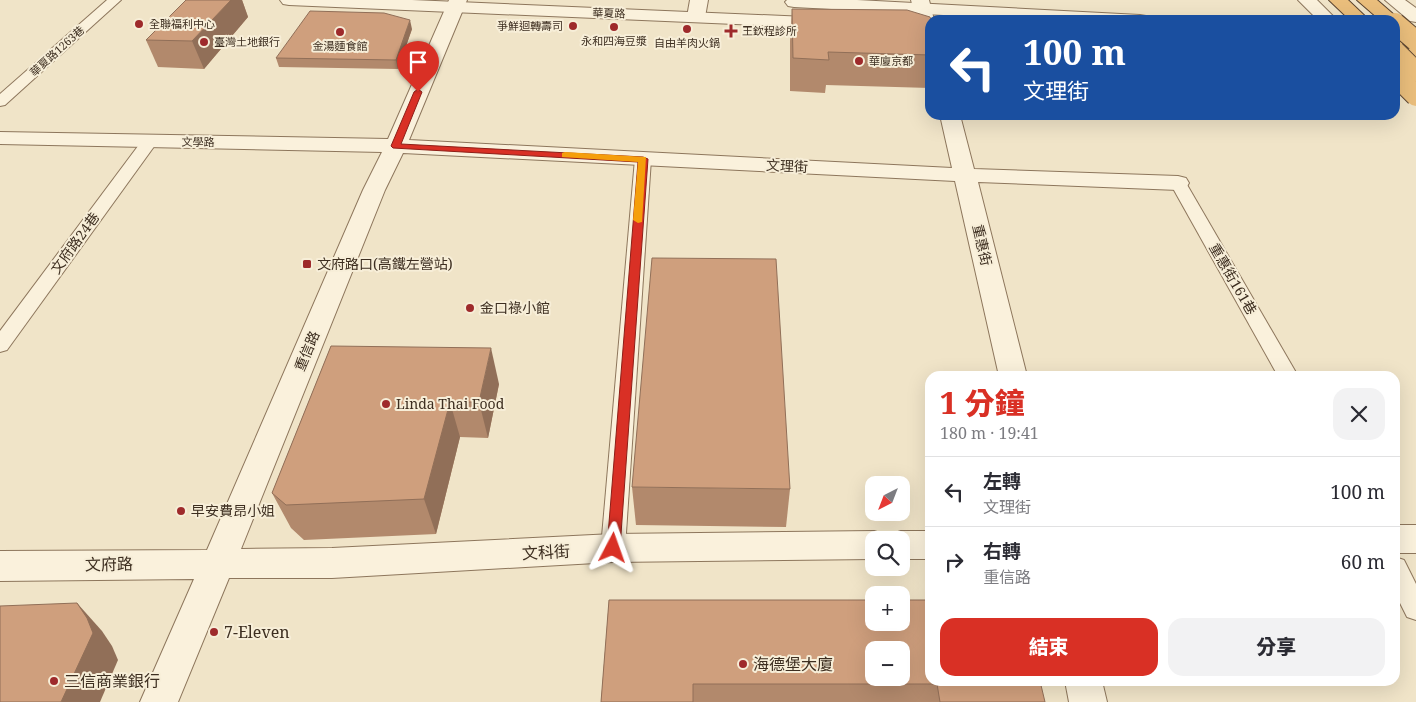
<!DOCTYPE html>
<html lang="zh-TW">
<meta charset="utf-8">
<style>
body{margin:0;font-family:"Noto Serif","Noto Sans TC",serif;background:#f2f2f3;color:#2b2b33;height:100vh;display:flex;flex-direction:column;font-size:19px;white-space:nowrap}
*{box-sizing:border-box;margin:0}
p{font-size:16px;color:#7c7c81}
.icon{flex:none;width:28px;height:28px;fill:none;stroke:currentColor;stroke-width:2;stroke-linecap:round;stroke-linejoin:round}
.map{position:relative;flex:1;overflow:hidden}
.sheet{position:absolute;left:925px;top:371px;width:475px;height:315px;display:flex;flex-direction:column;background:#fff;border-radius:15px;box-shadow:0 5px 20px #0002}
.sheet>*{flex:none}
.top-card{position:absolute;left:925px;top:15px;width:475px;height:105px;border-radius:15px;box-shadow:0 5px 20px #0002;background:#1a4fa0;color:#fff;overflow:hidden}
.needle{width:32px;rotate:222deg}
.buttons{position:absolute;left:865px;top:476px;display:grid;gap:10px}
.buttons a{display:grid;place-items:center;width:45px;height:45px;border-radius:10px;background:#fff;box-shadow:0 5px 20px #0002;font-size:25px}
.pin{position:absolute;display:grid;place-items:center;width:42px;height:42px;color:#fff;margin:-51px -21px;border-radius:50% 50% 50% 0;rotate:-45deg;box-shadow:0 0 5px #0007}
.pin .icon{rotate:45deg}
.me{position:absolute;width:55px;margin:-28px;rotate:4deg;stroke-linejoin:round;filter:drop-shadow(0 0 4px #0008)}
.turn{display:flex;align-items:center;gap:18px;height:105px;padding:0 15px;font-size:22px}
.turn .icon{width:65px;height:65px;stroke-width:2.5}
.turn b{display:block;font-size:35px;line-height:42px}
.round{display:grid;place-items:center;flex:none;width:52px;height:52px;border-radius:15px;background:#f2f2f3}
.head{display:flex;align-items:center;justify-content:space-between;height:85px;padding:0 15px}
h1{font-size:30px;font-weight:800;line-height:38px;color:#d93025}
.action{display:flex;gap:10px;margin-top:auto;padding:10px 15px}
.action a{flex:1;height:58px;border-radius:15px;background:#d93025;color:#fff;font-size:20px;font-weight:800;line-height:58px;text-align:center}
.action a+a{background:#f2f2f3;color:#2b2b33}
ul{padding:0;list-style:none}
li{display:flex;align-items:center;gap:15px;height:70px;padding:0 15px;border-top:1px solid #e1e1e2}
li div{flex:1}
li b{display:block;font-size:19px}
li em{font-style:normal}
.map>svg:first-child{display:block}
</style>
<div class="map">
<svg width="1416" height="702" viewBox="0 0 1416 702">
<rect width="100%" height="100%" fill="#f0e4c8"/>
<g fill="none" stroke-linecap="round" stroke-linejoin="round">
<defs>
<g id="service">
<polygon points="107,0 121,0 5,105 0,106 0,94"/>
<polygon points="150,136 156,138 158,141 7,350 0,352 0,331 144,138"/>
<polygon points="643,154 649,156 651,159 625,548 622,555 613,558 604,555 601,548 635,159 637,156"/>
<polygon points="1178,178 1184,180 1186,183 1298,376 1278,376 1170,183 1172,180"/>
<polygon points="1395,557 1404,560 1416,584 1416,620 1407,617 1395,593"/>
</g>
<g id="minor">
<polygon points="449,0 467,0 409,140 952,168 940,115 960,115 974,169 1178,176 1186,178 1189,183 1186,188 1178,190 978,182 1027,376 999,376 955,181 403,153 385,190 241,549 332,548 613,534 874,531 886,535 888,539 889,535 901,531 930,531 930,559 901,559 901,540 874,540 874,559 613,562 332,578 229,578 178,702 140,702 194,579 0,581 0,551 207,550 363,190 382,152 0,144 0,132 388,139"/>
<polygon points="690,0 708,0 705,17 702,21 696,22 690,21 687,17"/>
<polygon points="911,0 929,0 934,20 930,20 930,45 923,43 921,39"/>
<polygon points="1298,0 1317,0 1337,20 1318,20"/>
<polygon points="1385,0 1405,0 1416,8 1416,22 1410,21"/>
<rect x="1395" y="525" width="21" height="28"/>
<polygon points="1065,681 1102,681 1107,702 1069,702"/>
</g>
<g id="tertiary">
<polygon points="280,0 412,0 829,18 835,19 838,23 835,27 829,28 289,5 283,4"/>
<polygon points="787,0 857,0 1140,15 1146,16 1149,20 1037,20 794,7 788,6 785,2"/>
</g>
<g id="trunk">
<polygon points="1329,0 1348,0 1369,20 1350,20"/>
<polygon points="1357,0 1377,0 1400,20 1395,24 1395,20 1380,20"/>
<polygon points="1395,29 1401,31 1416,44 1416,60 1409,58 1395,45"/>
</g>
</defs>
<use href="#service" stroke="#8d765c" stroke-width="2"/>
<use href="#minor" stroke="#8d765c" stroke-width="2"/>
<use href="#tertiary" stroke="#8d765c" stroke-width="2"/>
<use href="#trunk" stroke="#5b4430" stroke-width="2"/>
<use href="#service" fill="#faf1dc" fill-rule="evenodd"/>
<use href="#minor" fill="#faf1dc" fill-rule="evenodd"/>
<use href="#tertiary" fill="#faf1dc" fill-rule="evenodd"/>
<use href="#trunk" fill="#eabe7c" fill-rule="evenodd"/>
<defs>
<g id="trunk-bridge">
<polyline points="1395,23 1416,41"/>
<polyline points="1395,51 1416,72"/>
<polyline points="1395,75 1416,96"/>
</g>
</defs>
<use href="#trunk-bridge" stroke="#5b4430" stroke-width="22" stroke-linecap="butt"/>
<use href="#trunk-bridge" stroke="#eabe7c" stroke-width="20"/>
</g>
<g fill="#b2896c">
<polygon points="186,0 242,0 248,17 204,69 158,67 146,40"/>
<polygon points="792,9 930,20 930,88 826,85 825,93 790,91 790,41"/>
<polygon points="412,29 398,69 279,67 276,58"/>
<polygon points="331,346 499,384 488,438 460,437 436,534 304,540 291,528 272,493"/>
<polygon points="632,487 790,489 786,527 636,525"/>
<polygon points="609,600 1045,702 601,702"/>
</g>
<g fill="#916f58">
<polygon points="231,0 242,0 248,17 204,69 192,41"/>
<polygon points="410,20 412,29 398,69 396,60"/>
<polygon points="491,348 499,384 488,438 479,402"/>
<polygon points="450,402 460,437 436,534 424,499"/>
<polygon points="77,603 102,631 112,646 118,660 100,702 61,702"/>
</g>
<g fill="#cf9f7d" stroke="#916f58" fill-rule="evenodd">
<polygon points="186,0 231,0 192,41 146,40"/>
<polygon points="792,9 907,10 930,17 931,20 930,20 930,55 828,52 829,60 793,58"/>
<polygon points="310,11 384,13 410,20 396,60 276,58"/>
<polygon points="652,258 776,259 790,489 632,487"/>
<polygon points="331,346 491,348 479,402 450,402 424,499 286,505 272,493"/>
<path d="M609 600H874V622H901V600H930V681H1040L1045 702H940L937 684H693V702H601ZM874 650H901V678H874Z"/>
<polygon points="77,603 87,618 93,633 61,702 0,702 0,606"/>
</g>
<polygon fill="#d93025" stroke="#8d1f18" points="418,89 422,92 401,144 643,157 648,159 620,548 618,552 613,554 609,552 607,548 638,162 393,148 391,146 414,92"/>
<polygon fill="#f59e0b" points="565,152 646,157 642,222 638,223 633,220 638,162 562,157 562,153"/>
<g fill="#9e2a2b" stroke="#f7eed8" stroke-width="2">
<circle cx="139" cy="24" r="5"/>
<circle cx="573" cy="26" r="5"/>
<circle cx="614" cy="27" r="5"/>
<circle cx="687" cy="29" r="5"/>
<path d="M728.5 23.5h5v5h5v5h-5v5h-5v-5h-5v-5h5z"/>
<circle cx="340" cy="32" r="5"/>
<circle cx="204" cy="42" r="5"/>
<circle cx="859" cy="61" r="5"/>
<rect x="302" y="259" width="10" height="10" rx="2.5"/>
<circle cx="470" cy="308" r="5"/>
<circle cx="386" cy="404" r="5"/>
<circle cx="181" cy="511" r="5"/>
<circle cx="214" cy="632" r="5"/>
<circle cx="743" cy="664" r="5"/>
<circle cx="54" cy="681" r="5"/>
</g>
<g text-anchor="middle" stroke-width="4" stroke-linejoin="round" paint-order="stroke">
<g font-size="11" fill="#3d2e20" stroke="#f7eed8">
<text transform="translate(609 13) rotate(2)" y="4">華夏路</text>
<text transform="translate(57 51) rotate(-42)" y="4">華夏路1263巷</text>
<text transform="translate(198 142) rotate(1)" y="4">文學路</text>
</g>
<g font-size="11" fill="#3d2e20" stroke="#f7eed8" text-anchor="start">
<text x="149" y="28">全聯福利中心</text>
<text x="563" y="30" text-anchor="end">爭鮮迴轉壽司</text>
<text x="742" y="35">王欽程診所</text>
<text x="614" y="45" text-anchor="middle">永和四海豆漿</text>
<text x="214" y="46">臺灣土地銀行</text>
<text x="687" y="47" text-anchor="middle">自由羊肉火鍋</text>
<text x="340" y="50" text-anchor="middle">金湯麵食館</text>
<text x="869" y="65">華廈京都</text>
</g>
<g font-size="14" fill="#3d2e20" stroke="#f7eed8">
<text transform="translate(787 166) rotate(3)" y="5">文理街</text>
<text transform="translate(75 243) rotate(-54)" y="5">文府路24巷</text>
<text transform="translate(982 245) rotate(77)" y="5">重惠街</text>
<text transform="translate(1233 279) rotate(60)" y="5">重惠街161巷</text>
<text transform="translate(307 351) rotate(-67)" y="5">重信路</text>
</g>
<g font-size="14" fill="#3d2e20" stroke="#f7eed8" text-anchor="start">
<text x="317" y="269">文府路口(高鐵左營站)</text>
<text x="480" y="313">金口祿小館</text>
<text x="396" y="409">Linda Thai Food</text>
<text x="191" y="516">早安費昂小姐</text>
</g>
<g font-size="16" fill="#3d2e20" stroke="#f7eed8">
<text transform="translate(546 552) rotate(-3)" y="6">文科街</text>
<text transform="translate(109 564) rotate(-1)" y="6">文府路</text>
</g>
<g font-size="16" fill="#3d2e20" stroke="#f7eed8" text-anchor="start">
<text x="224" y="638">7-Eleven</text>
<text x="753" y="670">海德堡大廈</text>
<text x="64" y="687">三信商業銀行</text>
</g>
</g>
</svg>
<div class="buttons">
<a><svg class="needle" viewBox="-14 -14 28 28"><path d="M0-13l5 13h-10z" fill="#e53935"/><path d="M0 13l5-13h-10z" fill="#7c7c81"/></svg></a>
<a><svg class="icon" aria-label="search" viewBox="0 0 24 24"><circle cx="10" cy="10" r="6"/><path d="M15 15l6 6"/></svg></a>
<a>+</a>
<a>−</a>
</div>
<div class="pin" style="left:418px;top:92px;background:#d93025"><svg class="icon" aria-label="arrive" viewBox="0 0 24 24"><path d="M6 21V4h12l-3 4 3 4H6"/></svg></div>
<svg class="me" style="left:613px;top:548px" viewBox="-20 -20 40 40"><path d="M0-17L14 15 0 8-14 15z" fill="#d93025" stroke="#fff" stroke-width="4"/></svg>
<div class="top-card">
<div class="turn"><svg class="icon" aria-label="left" viewBox="0 0 24 24"><path d="M17 20v-9H6M10 6l-5 5 5 5"/></svg><div><b>100 m</b>文理街</div></div>
</div>
<section class="sheet">
<div class="head"><div><h1>1 分鐘</h1><p>180 m · 19:41</p></div><a class="round"><svg class="icon" aria-label="close" viewBox="0 0 24 24"><path d="M6 6l12 12M18 6L6 18"/></svg></a></div>
<ul>
<li><svg class="icon" aria-label="left" viewBox="0 0 24 24"><path d="M17 20v-9H6M10 6l-5 5 5 5"/></svg><div><b>左轉</b><p>文理街</p></div><em>100 m</em></li>
<li><svg class="icon" aria-label="right" viewBox="0 0 24 24"><path d="M7 20v-9h11M14 6l5 5-5 5"/></svg><div><b>右轉</b><p>重信路</p></div><em>60 m</em></li>
</ul>
<div class="action"><a>結束</a><a>分享</a></div>
</section>
</div>
